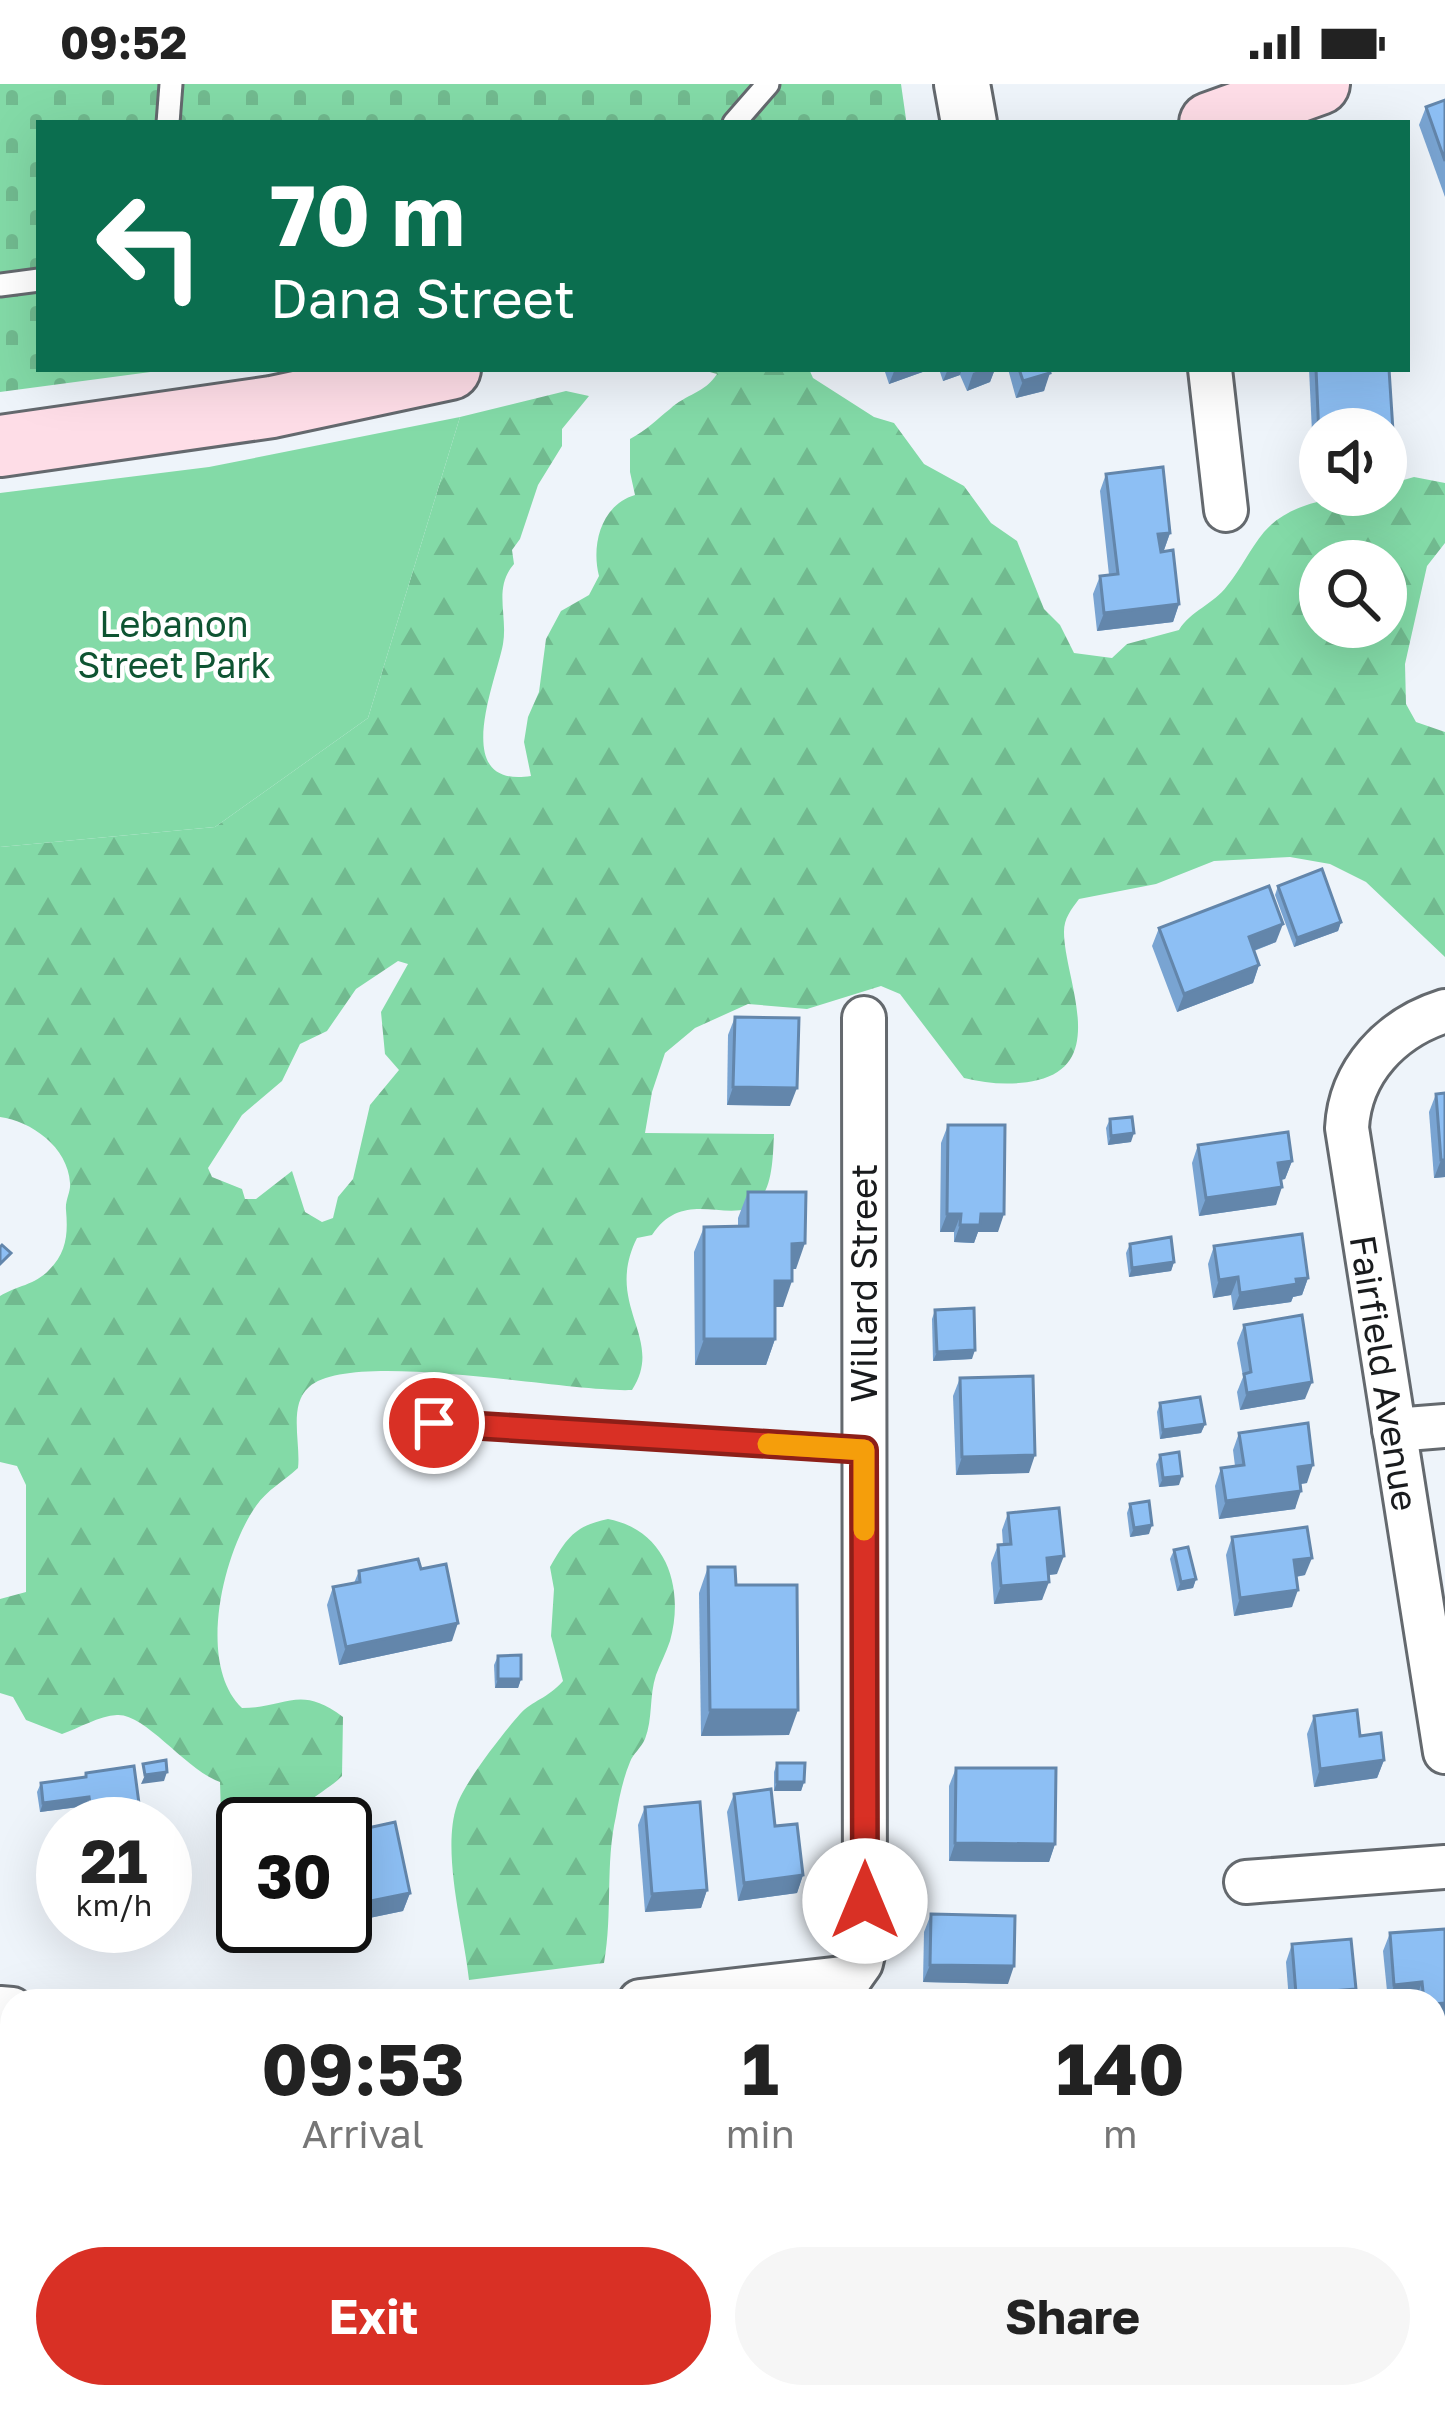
<!DOCTYPE html>
<style>
body{margin:0;font-family:"Golos Text",sans-serif;background:#f6f6f6;color:#222;height:100vh;display:flex;flex-direction:column;font-size:45px;white-space:nowrap}
*{box-sizing:border-box;margin:0}
p{font-size:39px;color:#767676}
.icon{flex:none;width:66px;height:66px;fill:none;stroke:currentColor;stroke-width:2;stroke-linecap:round;stroke-linejoin:round}
.map{position:relative;flex:1;overflow:hidden}
.details{position:absolute;left:0px;top:1905px;width:1446px;height:420px;display:flex;flex-direction:column;background:#fff;border-radius:36px 36px 0 0;box-shadow:0 12px 48px #0002}
.details>*{flex:none}
.top-card{position:absolute;left:36px;top:36px;width:1374px;height:252px;border-radius:0px;box-shadow:0 12px 48px #0002;background:#0b6e4f;color:#fff;overflow:hidden}
.tools{position:absolute;left:1299px;top:324px;display:grid;gap:24px}
.tools a{display:grid;place-items:center;width:108px;height:108px;border-radius:50%;background:#fff;box-shadow:0 12px 48px #0002;font-size:60px}
.speed{position:absolute;left:36px;top:1713px;display:flex;gap:24px;font-size:60px;font-weight:700;text-align:center}
.speed>*{display:grid;place-content:center;width:156px;height:156px;border-radius:50%;background:#fff;box-shadow:0 12px 48px #0002;line-height:1}
.speed small{font-size:30px;font-weight:400}
.speed .limit{border:6px solid #111;border-radius:18px;background:#fff;color:#111}
.pin{position:absolute;display:grid;place-items:center;width:102px;height:102px;color:#fff;margin:-51px;border:6px solid #fff;border-radius:50%;box-shadow:0 3px 12px #0007}
.me{position:absolute;width:132px;margin:-66px;rotate:0deg;stroke-linejoin:round;filter:drop-shadow(0 0 9px #0008)}
.turn{display:flex;align-items:center;gap:42px;height:252px;padding:0 36px;font-size:54px}
.turn .icon{width:156px;height:156px;stroke-width:2.5}
.turn b{display:block;font-size:84px;line-height:102px}
.eta{display:flex;justify-content:space-evenly;align-items:center;height:204px;text-align:center}
.eta b{font-size:72px;font-weight:700;line-height:84px}
.primary-button{display:flex;gap:24px;margin-top:auto;padding:24px 36px}
.primary-button a{flex:1;height:138px;border-radius:72px;background:#d93025;color:#fff;font-size:48px;font-weight:700;line-height:138px;text-align:center}
.primary-button a+a{background:#f6f6f6;color:#222}
.status{display:flex;justify-content:space-between;align-items:center;height:84px;padding:0 60px;background:#fff;direction:ltr}
.status svg{height:33px;fill:currentColor}
.map>svg:first-child{display:block}
</style>
<div class="status"><b>09:52</b><svg viewBox="0 0 49 12"><path d="M0 12V9h3v3zM5 12V6h3v6zM10 12V3h3v9zM15 12V0h3v12zM26 1h20v11H26zM47 4h2v5h-2z"/></svg></div>
<div class="map">
<svg width="1445" height="2325" viewBox="0 0 1445 2325">
<defs>
<pattern id="forest-firs" width="22" height="20" patternUnits="userSpaceOnUse" patternTransform="scale(3)"><rect width="22" height="20" fill="#83daa7"/><path d="M5 1l3.5 6h-7zM16 11l3.5 6h-7z" fill="#71ba8f"/></pattern>
<pattern id="cemetery-stones" width="16" height="16" patternUnits="userSpaceOnUse" patternTransform="scale(3)"><rect width="16" height="16" fill="#83daa7"/><path d="M2 7V4a2 2 0 0 1 4 0v3zM10 15v-3a2 2 0 0 1 4 0v3z" fill="#71ba8f"/></pattern>
</defs>
<rect width="100%" height="100%" fill="#eef4fa"/>
<g fill="url(#forest-firs)" fill-rule="evenodd">
<path d="M699 285H809L813 294 874 333 894 339 924 380 964 402 991 439 1017 457 1044 525 1060 541 1074 569 1112 574 1127 560 1179 546C1190 527 1214 520 1227 502 1241 485 1250 465 1264 448 1292 415 1346 411 1386 411V401L1414 393 1445 399V459L1427 482 1405 580 1406 620 1416 638 1445 648V873L1366 798 1330 780 1290 773 1214 777 1156 800 1079 815C1071 826 1064 834 1064 848 1064 894 1109 979 1038 996 1013 1002 988 1000 964 994L900 910 881 902 807 925 748 920 695 944 665 969 652 1008 645 1049 774 1050C773 1069 773 1099 761 1114 736 1147 686 1099 652 1151L637 1154C603 1222 666 1254 632 1306 567 1309 352 1264 309 1303 288 1321 301 1360 298 1384 284 1397 267 1406 256 1422 223 1469 196 1580 242 1624 287 1624 299 1600 343 1633L342 1692C325 1709 299 1718 291 1740H243V1797L222 1763 220 1698C186 1686 145 1629 117 1631 99 1632 79 1644 62 1650L26 1636 13 1613 0 1609V1515L26 1508V1401L17 1382 0 1378V1212C16 1202 35 1201 49 1186 67 1168 68 1149 66 1126 65 1116 71 1108 70 1099 68 1063 31 1037 0 1033V763L215 743 368 634 460 333 566 307 589 312 562 345V362L538 401 520 455 512 466 514 480C493 504 508 531 503 560 496 598 449 705 531 692L524 658 528 633 539 608 546 555 561 527 589 511 599 492C591 461 601 421 635 411L630 388V355C647 346 656 336 670 325 686 310 705 309 717 290ZM1320 477H1386V543H1320ZM398 877 408 880 381 928 385 970 399 986 370 1021 353 1095 338 1113 333 1134 322 1138 305 1128 292 1087 256 1115H245L242 1105 212 1093 208 1084 242 1031 282 997 300 960 327 947 356 905Z"/>
<path d="M608 1435C666 1446 685 1503 670 1557 666 1569 660 1580 656 1591 649 1612 653 1635 645 1655 641 1664 633 1670 630 1678 623 1695 619 1714 616 1732 605 1780 613 1829 604 1879L469 1896C464 1847 441 1768 457 1721 464 1699 504 1648 520 1630 533 1616 547 1615 563 1597L551 1552 554 1505 550 1483C567 1454 574 1442 608 1435Z"/>
</g>
<polygon fill="url(#cemetery-stones)" points="0,0 901,0 906,35 906,39 39,39 39,285 173,285 0,308"/>
<polygon fill="#83daa7" points="460,333 368,634 215,743 0,763 0,409 209,383"/>
<g fill="none" stroke-linecap="round" stroke-linejoin="round">
<defs>
<g id="service">
<polyline points="168,39 171,0"/>
<polyline points="734,39 768,0"/>
<polyline points="0,201 39,196"/>
<polyline points="434,1339 864,1366"/>
</g>
<g id="minor">
<polyline points="1210,285 1226,426"/>
<path d="M1445 927C1391 944 1350 987 1347 1044L1445 1668"/>
<polyline points="1394,1346 1445,1342"/>
<polyline points="1246,1798 1445,1783"/>
<polyline points="851,1893 861,1879 865,1862 864,934"/>
<polyline points="640,1917 851,1893"/>
<polyline points="0,1924 12,1925"/>
<polyline points="1434,2035 1445,2034"/>
</g>
<polyline id="tertiary" points="962,0 969,39"/>
<g id="secondary">
<polyline points="1210,39 1319,0"/>
<polyline points="0,362 272,323 450,285"/>
</g>
</defs>
<use href="#service" stroke="#64696e" stroke-width="27"/>
<use href="#minor" stroke="#64696e" stroke-width="48"/>
<use href="#tertiary" stroke="#64696e" stroke-width="60"/>
<use href="#secondary" stroke="#64696e" stroke-width="66"/>
<use href="#service" stroke="#fff" stroke-width="21"/>
<use href="#minor" stroke="#fff" stroke-width="42"/>
<use href="#tertiary" stroke="#fff" stroke-width="54"/>
<use href="#secondary" stroke="#fedde7" stroke-width="60"/>
</g>
<g fill="#79a4d2">
<polygon points="1445,16 1445,113 1419,41 1426,23"/>
<polygon points="884,285 931,285 889,300"/>
<polygon points="939,285 995,285 990,298 967,307 960,291 943,297"/>
<polygon points="1008,285 1052,285 1049,286 1044,307 1016,314"/>
<polygon points="1309,285 1389,285 1386,365 1313,369"/>
<polygon points="1106,390 1170,449 1164,466 1179,520 1173,538 1097,547 1093,510 1100,492 1109,491 1100,407"/>
<polygon points="1278,802 1341,838 1338,847 1294,863 1275,811"/>
<polygon points="1159,844 1276,858 1254,867 1259,881 1253,899 1177,928 1152,862"/>
<polygon points="735,933 790,1022 727,1021 728,951"/>
<polygon points="1436,1010 1445,1093 1434,1094 1429,1028"/>
<polygon points="1110,1035 1131,1058 1108,1061 1106,1044"/>
<polygon points="948,1041 998,1148 978,1148 974,1159 954,1158 954,1148 940,1148 941,1059"/>
<polygon points="1198,1061 1292,1077 1285,1095 1281,1096 1276,1121 1199,1132 1192,1079"/>
<polygon points="748,1108 796,1185 792,1185 783,1223 775,1223 775,1255 766,1281 695,1281 694,1168 704,1143 738,1142 738,1134"/>
<polygon points="1130,1160 1174,1178 1171,1187 1129,1193 1126,1169"/>
<polygon points="1214,1162 1308,1194 1302,1211 1293,1213 1291,1218 1233,1226 1231,1211 1213,1214 1208,1180"/>
<polygon points="935,1226 972,1275 933,1277 932,1235"/>
<polygon points="1244,1241 1305,1315 1240,1326 1237,1308 1243,1293 1237,1259"/>
<polygon points="960,1294 1029,1389 956,1391 953,1312"/>
<polygon points="1160,1319 1205,1340 1201,1349 1160,1355 1157,1328"/>
<polygon points="1239,1349 1307,1399 1301,1400 1295,1425 1219,1435 1215,1402 1221,1384 1235,1382 1233,1366"/>
<polygon points="1160,1371 1179,1401 1159,1403 1156,1380"/>
<polygon points="1130,1420 1149,1450 1130,1453 1127,1429"/>
<polygon points="1008,1429 1057,1490 1048,1491 1042,1516 994,1520 991,1479 998,1461 1003,1461 1002,1446"/>
<polygon points="1232,1453 1305,1491 1296,1493 1292,1523 1234,1532 1226,1471"/>
<polygon points="1174,1466 1196,1495 1193,1504 1177,1507 1170,1475"/>
<polygon points="708,1483 736,1501 789,1651 701,1652 699,1509"/>
<polygon points="359,1487 452,1557 339,1581 327,1521 333,1503 354,1499"/>
<polygon points="498,1572 521,1595 518,1604 495,1604 494,1581"/>
<polygon points="1314,1632 1360,1652 1384,1676 1377,1694 1314,1703 1307,1650"/>
<polygon points="777,1679 804,1698 801,1707 774,1707 774,1688"/>
<polygon points="956,1684 1055,1760 1049,1778 949,1777 949,1702"/>
<polygon points="86,1689 137,1736 106,1740 64,1740 66,1735 87,1735 86,1722 40,1728 37,1708 41,1699 85,1693"/>
<polygon points="734,1710 775,1742 803,1791 797,1809 738,1817 727,1728"/>
<polygon points="645,1723 707,1806 701,1824 645,1828 638,1741"/>
<polygon points="63,1742 63,1827 61,1827 59,1753"/>
<polygon points="345,1749 410,1809 403,1827 350,1838 345,1817"/>
<polygon points="931,1830 1008,1900 923,1898 924,1848"/>
<polygon points="1445,1845 1445,1937 1434,1938 1434,1917 1388,1917 1383,1867 1390,1849"/>
<polygon points="1292,1860 1351,1917 1289,1917 1286,1878"/>
<polygon points="9,2080 12,2080 12,2174 9,2175 6,2089"/>
<polygon points="1426,2313 1434,2313 1445,2325 1427,2325"/>
</g>
<g fill="#6386ab">
<polygon points="895,285 931,285 889,300"/>
<polygon points="948,285 962,285 960,291 943,297"/>
<polygon points="984,285 995,285 990,298 967,307 973,289"/>
<polygon points="1050,289 1044,307 1016,314 1023,297"/>
<polygon points="1393,347 1386,365 1386,348"/>
<polygon points="1320,351 1320,369 1313,369 1319,352"/>
<polygon points="1170,449 1164,466 1152,468 1158,450"/>
<polygon points="1179,520 1173,538 1097,547 1104,529"/>
<polygon points="1341,838 1338,847 1294,863 1297,854"/>
<polygon points="1283,840 1276,858 1242,871 1249,853"/>
<polygon points="1259,881 1253,899 1177,928 1184,910"/>
<polygon points="733,1003 797,1004 790,1022 727,1021"/>
<polygon points="1134,1049 1131,1058 1108,1061 1111,1052"/>
<polygon points="1441,1076 1445,1076 1445,1093 1434,1094"/>
<polygon points="1292,1077 1285,1095 1272,1097 1278,1079"/>
<polygon points="1282,1103 1276,1121 1199,1132 1206,1114"/>
<polygon points="947,1130 961,1130 954,1148 940,1148"/>
<polygon points="981,1130 1004,1130 998,1148 978,1148 974,1159 954,1158 960,1141"/>
<polygon points="805,1159 796,1185 783,1185 792,1160"/>
<polygon points="1174,1178 1171,1187 1129,1193 1132,1184"/>
<polygon points="1238,1193 1231,1211 1213,1214 1219,1196"/>
<polygon points="1308,1194 1302,1211 1293,1213 1291,1218 1233,1226 1240,1209"/>
<polygon points="775,1197 792,1197 783,1223 766,1223"/>
<polygon points="704,1255 775,1255 766,1281 695,1281"/>
<polygon points="975,1266 972,1275 933,1277 937,1268"/>
<polygon points="1312,1298 1305,1315 1240,1326 1247,1309"/>
<polygon points="1205,1340 1201,1349 1160,1355 1163,1346"/>
<polygon points="1035,1371 1029,1389 956,1391 962,1373"/>
<polygon points="1313,1381 1307,1399 1292,1401 1298,1383"/>
<polygon points="1182,1392 1179,1401 1159,1403 1163,1394"/>
<polygon points="1301,1407 1295,1425 1219,1435 1226,1417"/>
<polygon points="1152,1441 1149,1450 1130,1453 1134,1444"/>
<polygon points="1064,1472 1057,1490 1040,1492 1047,1474"/>
<polygon points="1312,1474 1305,1491 1288,1494 1294,1476"/>
<polygon points="1196,1495 1193,1504 1177,1507 1181,1498"/>
<polygon points="1049,1498 1042,1516 994,1520 1001,1502"/>
<polygon points="1298,1506 1292,1523 1234,1532 1240,1514"/>
<polygon points="458,1539 452,1557 339,1581 346,1563"/>
<polygon points="498,1595 521,1595 518,1604 495,1604"/>
<polygon points="710,1626 798,1626 789,1651 701,1652"/>
<polygon points="1384,1676 1377,1694 1314,1703 1320,1685"/>
<polygon points="167,1688 164,1697 141,1700 145,1691"/>
<polygon points="777,1698 804,1698 801,1707 774,1707"/>
<polygon points="89,1713 86,1722 40,1728 43,1719"/>
<polygon points="140,1727 137,1736 89,1740 92,1733"/>
<polygon points="955,1759 1055,1760 1049,1778 949,1777"/>
<polygon points="803,1791 797,1809 738,1817 744,1799"/>
<polygon points="707,1806 701,1824 645,1828 652,1810"/>
<polygon points="410,1809 403,1827 350,1838 356,1820"/>
<polygon points="930,1881 1014,1882 1008,1900 923,1898"/>
<polygon points="1422,1898 1416,1916 1389,1917 1394,1901"/>
<polygon points="1356,1905 1351,1917 1294,1917 1296,1910"/>
<polygon points="1445,1919 1445,1937 1434,1938 1434,1920"/>
<polygon points="359,2313 413,2313 358,2317"/>
</g>
<g fill="#8dbff4" stroke="#6386ab" stroke-width="3">
<polygon points="1445,16 1445,77 1426,23"/>
<polygon points="1019,285 1049,285 1050,289 1023,297"/>
<polygon points="1316,285 1389,285 1393,347 1386,348 1386,345 1320,345 1319,352"/>
<polygon points="1163,383 1170,449 1158,450 1161,468 1173,466 1179,520 1104,529 1100,492 1118,490 1106,390"/>
<polygon points="1322,785 1341,838 1297,854 1278,802"/>
<polygon points="1269,802 1283,840 1249,853 1259,881 1184,910 1159,844"/>
<polygon points="735,933 799,934 797,1004 733,1003"/>
<polygon points="1445,1009 1445,1076 1441,1076 1436,1010"/>
<polygon points="1132,1033 1134,1049 1111,1052 1110,1035"/>
<polygon points="948,1041 1005,1041 1004,1130 981,1130 980,1141 960,1141 961,1130 947,1130"/>
<polygon points="1288,1048 1292,1077 1278,1079 1282,1103 1206,1114 1198,1061"/>
<polygon points="748,1108 806,1108 805,1159 792,1160 792,1197 775,1197 775,1255 704,1255 704,1143 748,1142"/>
<polygon points="1302,1150 1308,1194 1296,1195 1297,1200 1240,1209 1238,1193 1219,1196 1214,1162"/>
<polygon points="1171,1153 1174,1178 1132,1184 1130,1160"/>
<polygon points="2,1161 11,1169 0,1180 0,1163"/>
<polygon points="974,1224 975,1266 937,1268 935,1226"/>
<polygon points="1302,1231 1312,1298 1247,1309 1244,1290 1251,1288 1244,1241"/>
<polygon points="1033,1292 1035,1371 962,1373 960,1294"/>
<polygon points="1200,1313 1205,1340 1163,1346 1160,1319"/>
<polygon points="1308,1339 1313,1381 1298,1383 1301,1407 1226,1417 1221,1384 1244,1381 1239,1349"/>
<polygon points="1179,1368 1182,1392 1163,1394 1160,1371"/>
<polygon points="1149,1417 1152,1441 1134,1444 1130,1420"/>
<polygon points="1059,1424 1064,1472 1047,1474 1049,1498 1001,1502 998,1461 1011,1460 1008,1429"/>
<polygon points="1307,1443 1312,1474 1294,1476 1298,1506 1240,1514 1232,1453"/>
<polygon points="1188,1463 1196,1495 1181,1498 1174,1466"/>
<polygon points="418,1475 421,1485 446,1480 458,1539 346,1563 333,1503 360,1498 359,1487"/>
<polygon points="708,1483 735,1483 736,1501 797,1501 798,1626 710,1626"/>
<polygon points="521,1571 521,1595 498,1595 498,1572"/>
<polygon points="1357,1626 1360,1652 1381,1649 1384,1676 1320,1685 1314,1632"/>
<polygon points="166,1676 167,1688 145,1691 143,1680"/>
<polygon points="777,1679 805,1679 804,1698 777,1698"/>
<polygon points="134,1682 140,1727 92,1733 89,1713 43,1719 41,1699 86,1693 86,1689"/>
<polygon points="956,1684 1056,1684 1055,1760 955,1759"/>
<polygon points="771,1705 775,1742 797,1740 803,1791 744,1799 734,1710"/>
<polygon points="700,1718 707,1806 652,1810 645,1723"/>
<polygon points="66,1735 91,1735 92,1740 66,1740"/>
<polygon points="395,1738 410,1809 356,1820 345,1768 345,1749"/>
<polygon points="931,1830 1015,1832 1014,1882 930,1881"/>
<polygon points="1445,1845 1445,1919 1434,1920 1434,1917 1424,1917 1422,1898 1394,1901 1390,1849"/>
<polygon points="1351,1855 1356,1905 1296,1910 1292,1860"/>
<polygon points="1033,1913 1068,1917 1033,1917"/>
<polygon points="9,2080 12,2080 12,2162"/>
<polygon points="1434,2111 1439,2164 1434,2164"/>
<polygon points="1445,2290 1445,2325 1435,2325 1434,2291"/>
<polygon points="99,2313 113,2313 120,2323 117,2325 87,2325 86,2323"/>
<rect x="1031" y="2313" width="26" height="12"/>
<polygon points="1295,2320 1295,2325 1249,2325 1249,2321"/>
</g>
<g fill="none" stroke-linecap="round" stroke-linejoin="round">
<defs>
<polyline id="route" points="434,1339 864,1366 865,1817"/>
</defs>
<use href="#route" stroke="#8d1f18" stroke-width="30"/>
<use href="#route" stroke="#d93025" stroke-width="21"/>
<polyline stroke="#f59e0b" stroke-width="21" points="768,1360 864,1366 864,1446"/>
</g>
<g text-anchor="middle" stroke-width="9" stroke-linejoin="round" paint-order="stroke">
<g font-size="36" fill="#0e5432" stroke="#fff">
<text x="174" y="553">Lebanon<tspan x="174" dy="41">Street Park</tspan></text>
</g>
<g font-size="36" fill="#191b1d" stroke="#fff">
<text transform="translate(864 1199) rotate(-90)" y="13">Willard Street</text>
<text transform="translate(1384 1289) rotate(81)" y="13">Fairfield Avenue</text>
</g>
</g>
</svg>
<div class="tools">
<a><svg class="icon" aria-label="sound" viewBox="0 0 24 24"><path d="M4 9h4l5-4v14l-5-4H4zM17 9q2 3 0 6"/></svg></a>
<a><svg class="icon" aria-label="search" viewBox="0 0 24 24"><circle cx="10" cy="10" r="6"/><path d="M15 15l6 6"/></svg></a>
</div>
<div class="speed"><div>21<small>km/h</small></div><div class="limit">30</div></div>
<div class="pin" style="left:434px;top:1339px;background:#d93025"><svg class="icon" aria-label="arrive" viewBox="0 0 24 24"><path d="M6 21V4h12l-3 4 3 4H6"/></svg></div>
<svg class="me" style="left:865px;top:1817px" viewBox="-20 -20 40 40"><circle r="19" fill="#fff"/><path d="M0-13L10 11 0 6-10 11z" fill="#d93025"/></svg>
<div class="top-card">
<div class="turn"><svg class="icon" aria-label="left" viewBox="0 0 24 24"><path d="M17 20v-9H6M10 6l-5 5 5 5"/></svg><div><b>70 m</b>Dana Street</div></div>
</div>
<section class="details">
<div class="eta">
<div><b>09:53</b><p>Arrival</p></div>
<div><b>1</b><p>min</p></div>
<div><b>140</b><p>m</p></div>
</div>
<div class="primary-button"><a>Exit</a><a>Share</a></div>
</section>
</div>
